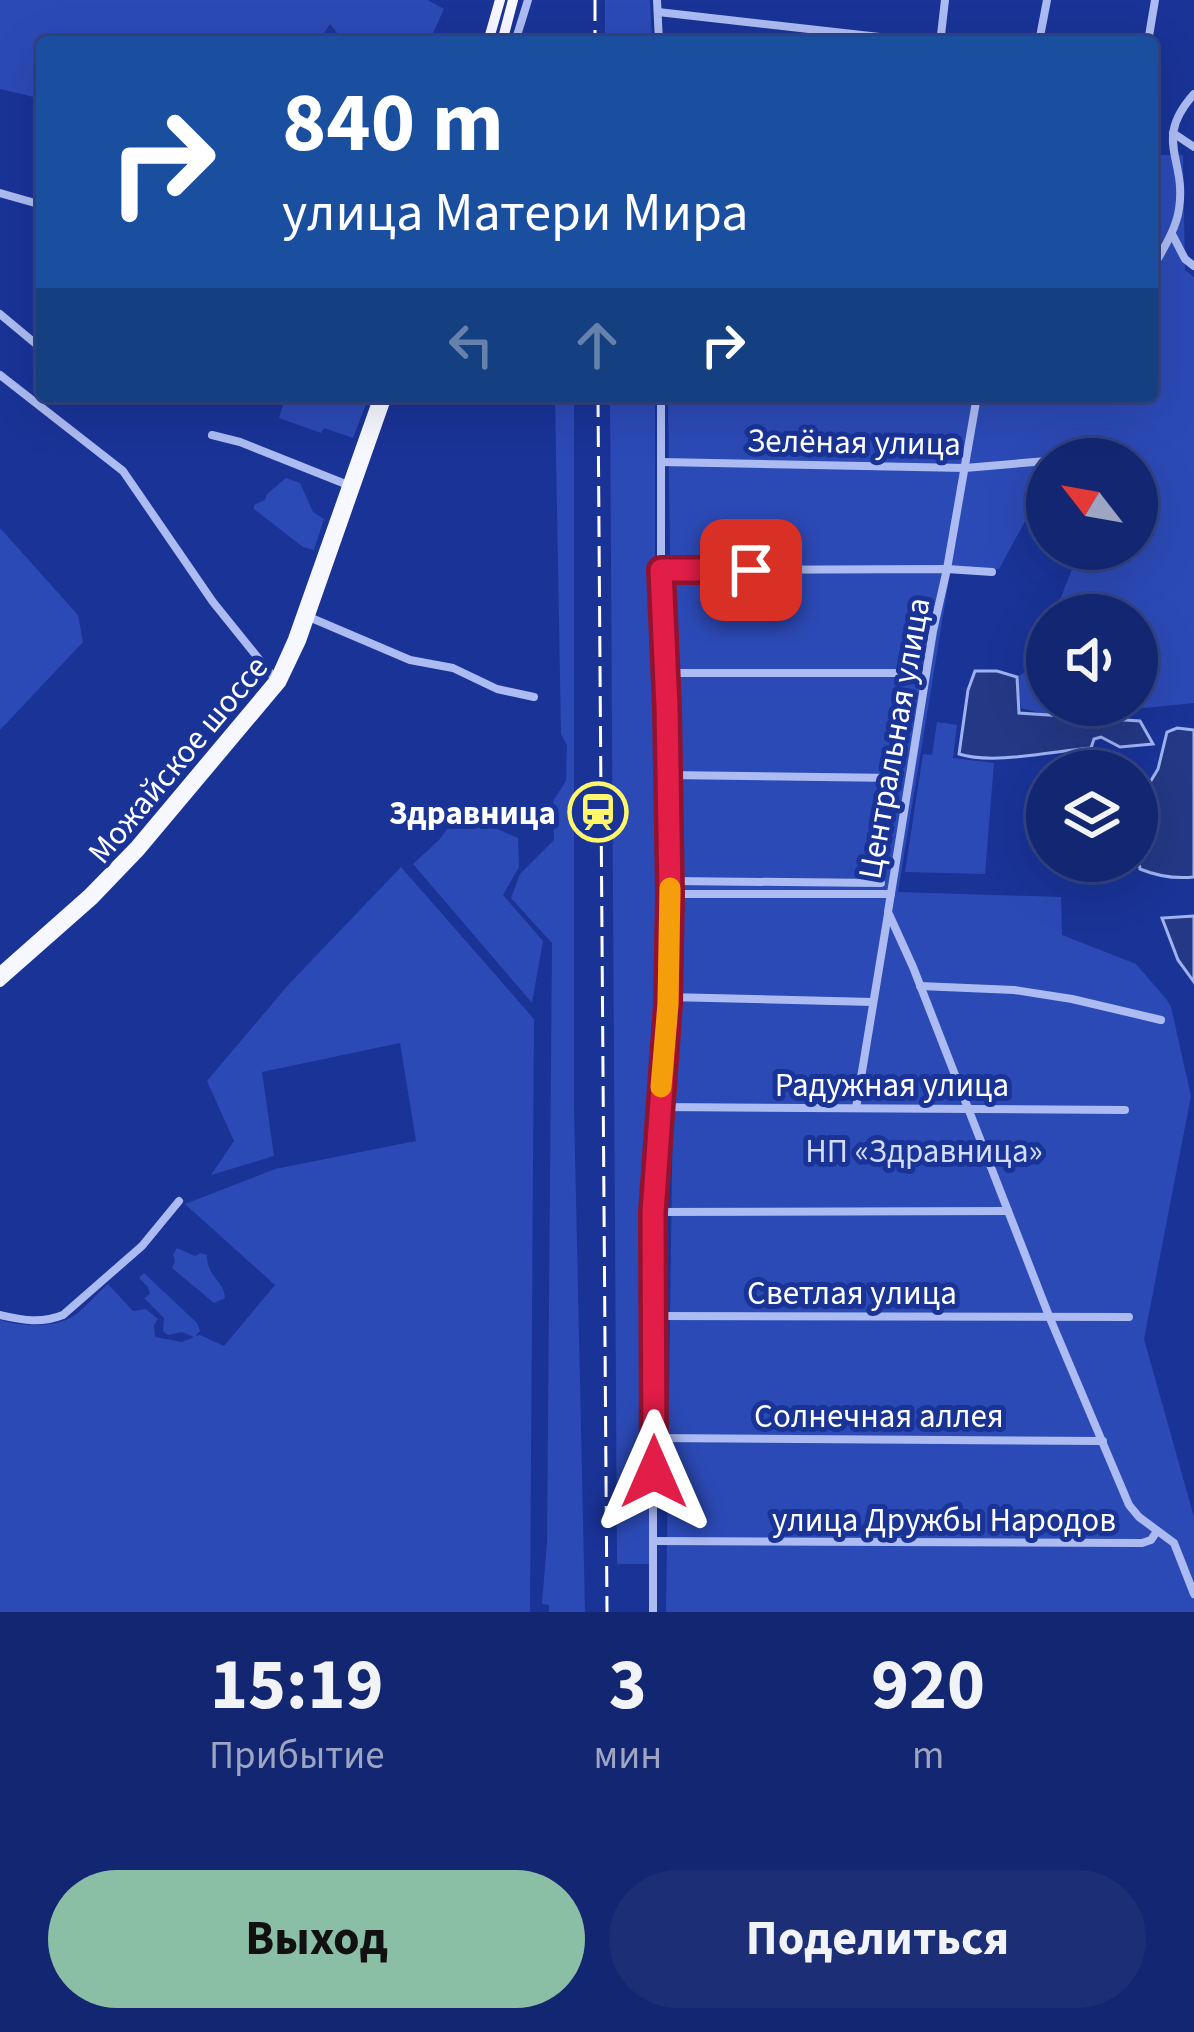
<!DOCTYPE html>
<html lang="ru">
<meta charset="utf-8">
<style>
body{margin:0;font-family:"Source Sans 3",sans-serif;background:#1c2e76;color:#f1f3f6;height:100vh;display:flex;flex-direction:column;font-size:45px;white-space:nowrap}
*{box-sizing:border-box;margin:0}
p{font-size:39px;color:#9da5c3}
.icon{flex:none;width:66px;height:66px;fill:none;stroke:currentColor;stroke-width:2;stroke-linecap:round;stroke-linejoin:round}
.map{position:relative;height:1612px;overflow:hidden}
.panel{display:flex;flex-direction:column;background:#132671;flex:1}
.panel>*{flex:none}
.guide{position:absolute;left:36px;top:36px;width:1122px;height:366px;border-radius:12px;box-shadow:0 12px 48px #0002,0 0 0 3px #324384;background:#1a4fa0;color:#fff;overflow:hidden}
.needle{width:78px;rotate:301deg}
.buttons{position:absolute;left:1026px;top:438px;display:grid;gap:24px}
.buttons a{display:grid;place-items:center;width:132px;height:132px;border-radius:50%;background:#132671;box-shadow:0 12px 48px #0002,0 0 0 3px #324384;font-size:60px}
.pin{position:absolute;display:grid;place-items:center;width:102px;height:102px;color:#fff;margin:-51px;border-radius:24px;box-shadow:0 6px 18px #0006}
.me{position:absolute;width:132px;margin:-66px;rotate:0deg;stroke-linejoin:round;filter:drop-shadow(0 0 9px #0008)}
.turn{display:flex;align-items:center;gap:42px;height:252px;padding:0 48px;font-size:54px}
.turn .icon{width:156px;height:156px;stroke-width:2.5}
.turn b{display:block;font-size:84px;line-height:102px}
.lanes{display:flex;align-items:center;height:114px;padding:0 48px;background:#0003;justify-content:center;gap:60px;direction:ltr}
.lanes .off{opacity:.35}
.eta{display:flex;justify-content:space-evenly;align-items:center;height:204px;text-align:center}
.eta b{font-size:72px;font-weight:700;line-height:84px}
.action{display:flex;gap:24px;margin-top:auto;padding:24px 48px}
.action a{flex:1;height:138px;border-radius:72px;background:#8abfa5;color:#111;font-size:48px;font-weight:700;line-height:138px;text-align:center}
.action a+a{background:#1c2e76;color:#f1f3f6}
.map>svg:first-child{display:block}
</style>
<div class="map">
<svg width="1194" height="1612" viewBox="0 0 1194 1612">
<rect width="100%" height="100%" fill="#193397"/>
<g fill="#2c4ab6">
<polygon points="0,0 428,0 444,9 429,42 344,42 330,24 318,42 42,42 42,99 0,89"/>
<polygon points="605,0 650,0 652,42 605,42"/>
<polygon points="1152,155 1183,155 1185,270 1194,277 1194,703 1055,717 1021,708 1017,677 1033,667 1047,632 1047,705 1137,705 1137,615 1054,615 1080,549 1137,549 1137,459 1047,459 1047,517 1030,512 999,569 951,567 898,892 1061,897 1062,935 1136,964 1167,1000 1171,1007 1191,1096 1144,1339 1194,1517 1194,1612 666,1612 675,950 668,396 1152,396"/>
<polygon points="286,396 369,396 353,438 324,428 321,433 279,418"/>
<polygon points="555,396 574,396 574,1106 585,1612 549,1612 549,1605 542,1604 547,1542 552,943 511,898 520,874 554,840 553,801 566,781 567,745 561,734"/>
<polygon points="610,396 655,396 655,652 659,952 648,1201 650,1564 617,1564"/>
<polygon points="286,478 300,483 313,512 324,519 314,550 303,547 254,509 254,505 265,500 267,494"/>
<polygon points="0,528 78,615 83,642 0,730"/>
<polygon points="937,722 957,725 953,758 994,763 985,874 905,872 923,754 932,755"/>
<polygon points="459,813 518,838 519,867 503,895 543,941 532,1003 413,864 439,840"/>
<path d="M401 867 534 1019 530 1612H0V1320C19 1326 52 1328 70 1318 83 1311 96 1294 108 1284L133 1311 146 1309 158 1319 154 1325 155 1337 182 1342 194 1337 182 1332 168 1335 163 1331 164 1318 144 1298 150 1294 148 1287 139 1278 144 1273 197 1323 200 1331 195 1336 200 1335 224 1346 275 1285 185 1204 275 1169 416 1141 400 1043 262 1072 274 1156 211 1175 234 1141 207 1081 289 984Z"/>
<path d="M177 1248 195 1256 201 1253 207 1255C206 1276 225 1282 225 1298L214 1303 172 1268 175 1261 173 1255Z"/>
</g>
<g fill="#243885" stroke="#9fb3f3" stroke-width="3">
<path d="M975 671H997L1017 677 1019 713 1140 721 1153 744 1120 747 1101 737 1094 739 1091 748C1054 751 993 765 959 754L968 690Z"/>
<path d="M1177 728 1194 730V877C1175 879 1157 876 1140 869L1137 848 1140 799 1158 769 1167 732Z"/>
<polygon points="1194,916 1194,982 1178,960 1162,918"/>
</g>
<g fill="none" stroke-linecap="round" stroke-linejoin="round">
<g stroke="#acbbf1" stroke-width="8">
<polyline points="657,0 659,42"/>
<polyline points="658,12 924,42"/>
<polyline points="515,42 528,0"/>
<polyline points="935,42 941,35 945,0"/>
<polyline points="1039,42 1047,0"/>
<polyline points="1148,42 1155,0"/>
<polyline points="1173,133 1194,147"/>
<polyline points="0,193 42,205"/>
<polyline points="1172,234 1185,259 1194,266"/>
<path d="M1152 269C1162 251 1176 230 1179 209 1187 158 1152 141 1194 94"/>
<polyline points="0,314 42,349"/>
<polyline points="0,375 123,471 213,602 275,679"/>
<polyline points="977,396 947,569 933,631 888,912 913,967 1049,1316 1129,1505 1139,1517 1174,1543 1194,1594"/>
<polyline points="212,435 240,442 348,485"/>
<polyline points="661,462 965,468 1046,461"/>
<polyline points="661,570 947,569 992,572"/>
<polyline points="309,617 410,660 453,668 497,689 534,697"/>
<polyline points="665,673 898,673"/>
<polyline points="667,775 898,778"/>
<polyline points="670,881 881,883"/>
<polyline points="670,894 891,894"/>
<polyline points="920,986 1014,990 1072,999 1161,1020"/>
<polyline points="668,997 873,1002"/>
<polyline points="659,1107 1125,1110"/>
<polyline points="856,1108 888,914"/>
<polyline points="653,1212 1008,1211"/>
<path d="M0 1315C23 1320 40 1324 63 1315L142 1246 179 1201"/>
<polyline points="655,1316 1129,1317"/>
<polyline points="654,1438 1103,1441"/>
<polyline points="654,1541 1142,1543 1151,1540 1157,1531"/>
<polyline points="653,1612 653,1212 668,1003 670,894 667,707 661,570 661,396"/>
</g>
<g stroke="#f6f7ff" stroke-width="10">
<polyline points="488,42 500,0"/>
<polyline points="502,42 513,0"/>
<polyline points="0,972 88,894 135,846 275,679 293,639 379,396"/>
<polyline points="0,982 93,900 140,851 281,683 301,641 387,396"/>
</g>
<g stroke="#fff" stroke-width="3" stroke-dasharray="21 9" stroke-linecap="butt">
<polyline points="595,0 595,42"/>
<polyline points="598,396 607,1612"/>
</g>
</g>
<g fill="none" stroke-linecap="round" stroke-linejoin="round">
<defs>
<polyline id="route" points="654,1472 653,1212 668,1004 670,894 667,707 661,570 751,570"/>
</defs>
<use href="#route" stroke="#92132f" stroke-width="30"/>
<use href="#route" stroke="#e11d48" stroke-width="21"/>
<polyline stroke="#f59e0b" stroke-width="21" points="661,1087 668,1004 670,888"/>
</g>
<defs>
<symbol id="station-ring" viewBox="-11 -11 22 22"><circle r="9.5" fill="#193397" stroke="#fff66c" stroke-width="1.5"/><path d="M-3-6H3Q5-6 5-4V2Q5 4 3 4L4.5 6H3L1.5 4h-3L-3 6H-4.5L-3 4Q-5 4-5 2V-4Q-5-6-3-6ZM-3.5-4v3h7v-3ZM-3.5 1v1.5H-2V1ZM2 1v1.5H3.5V1Z" fill="#fff66c"/></symbol>
</defs>
<g fill-rule="evenodd">
<use href="#station-ring" x="565" y="779" width="66" height="66"/>
</g>
<g text-anchor="middle" stroke-width="10" stroke-linejoin="round" paint-order="stroke">
<g font-size="33" fill="#fff" stroke="#193397">
<text transform="translate(854 441) rotate(1)" y="12">Зелёная улица</text>
<text transform="translate(893 738) rotate(-80)" y="12">Центральная улица</text>
<text transform="translate(177 759) rotate(-50)" y="12">Можайское шоссе</text>
<text x="892" y="1096">Радужная улица</text>
<text x="852" y="1304">Светлая улица</text>
<text x="879" y="1427">Солнечная аллея</text>
<text x="944" y="1531">улица Дружбы Народов</text>
</g>
<g font-size="33" font-weight="bold" fill="#fff" stroke="#193397" text-anchor="end">
<text x="556" y="824">Здравница</text>
</g>
<g font-size="33" fill="#d3dcfc" stroke="#193397">
<text x="924" y="1162">НП «Здравница»</text>
</g>
</g>
</svg>
<div class="buttons">
<a><svg class="needle" viewBox="-14 -14 28 28"><path d="M0-13l5 13h-10z" fill="#e53935"/><path d="M0 13l5-13h-10z" fill="#9da5c3"/></svg></a>
<a><svg class="icon" aria-label="sound" viewBox="0 0 24 24"><path d="M4 9h4l5-4v14l-5-4H4zM17 9q2 3 0 6"/></svg></a>
<a><svg class="icon" aria-label="layers" viewBox="0 0 24 24"><path d="M12 4l9 5-9 5-9-5zM3 14l9 5 9-5"/></svg></a>
</div>
<div class="pin" style="left:751px;top:570px;background:#d93025"><svg class="icon" aria-label="arrive" viewBox="0 0 24 24"><path d="M6 21V4h12l-3 4 3 4H6"/></svg></div>
<svg class="me" style="left:654px;top:1472px" viewBox="-20 -20 40 40"><path d="M0-17L14 15 0 8-14 15z" fill="#e11d48" stroke="#fff" stroke-width="4"/></svg>
<div class="guide">
<div class="turn"><svg class="icon" aria-label="right" viewBox="0 0 24 24"><path d="M7 20v-9h11M14 6l5 5-5 5"/></svg><div><b>840 m</b>улица Матери Мира</div></div>
<div class="lanes"><svg class="icon off" aria-label="left" viewBox="0 0 24 24"><path d="M17 20v-9H6M10 6l-5 5 5 5"/></svg><svg class="icon off" aria-label="ahead" viewBox="0 0 24 24"><path d="M12 20V5M6 11l6-6 6 6"/></svg><svg class="icon" aria-label="right" viewBox="0 0 24 24"><path d="M7 20v-9h11M14 6l5 5-5 5"/></svg></div>
</div>
</div>
<section class="panel">
<div class="eta">
<div><b>15:19</b><p>Прибытие</p></div>
<div><b>3</b><p>мин</p></div>
<div><b>920</b><p>m</p></div>
</div>
<div class="action"><a>Выход</a><a>Поделиться</a></div>
</section>
